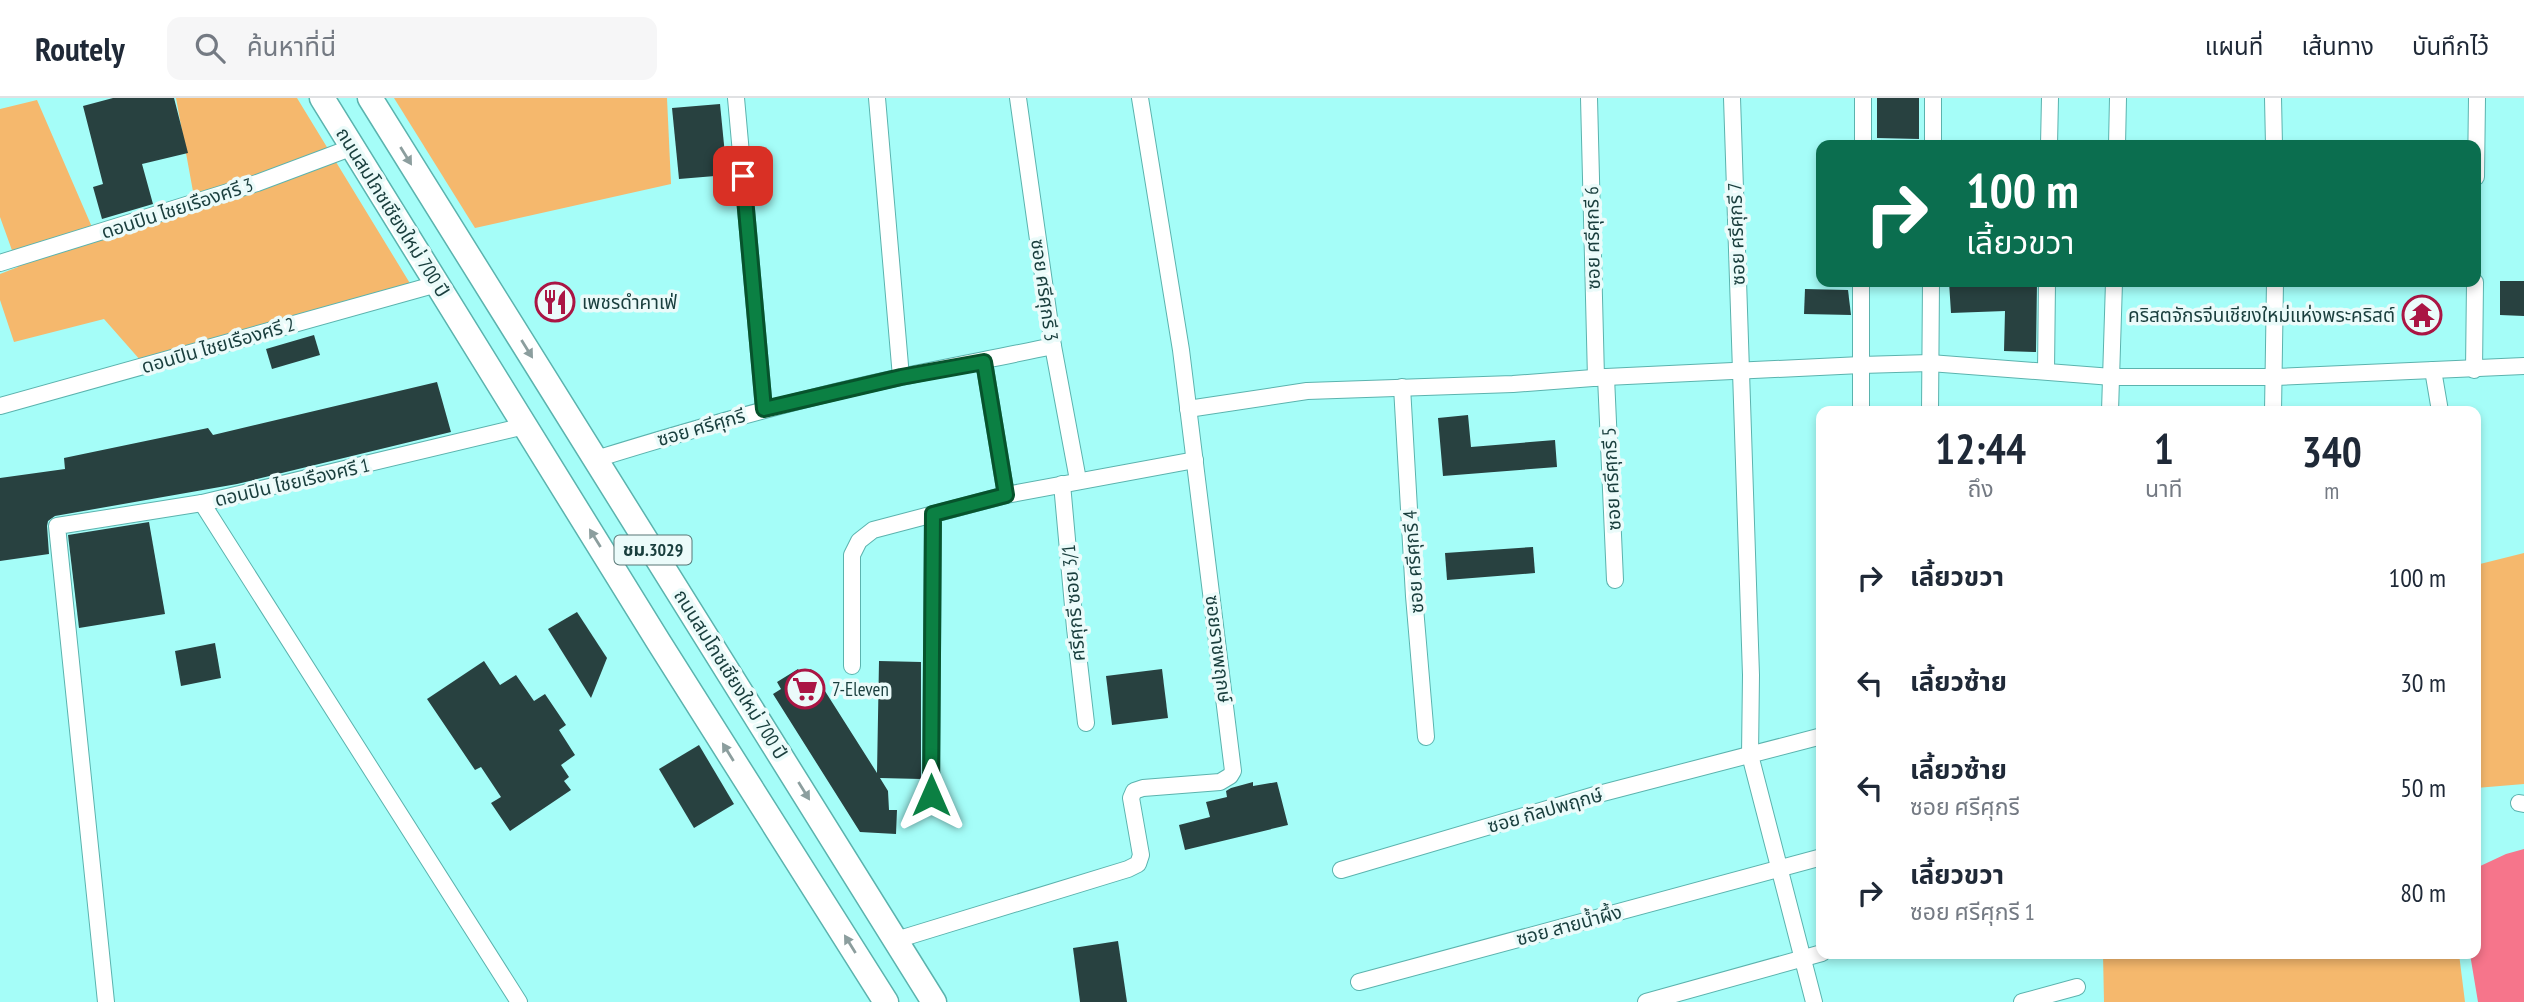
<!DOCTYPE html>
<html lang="th">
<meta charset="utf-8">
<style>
body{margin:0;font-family:"PT Sans Narrow","Noto Sans Thai",sans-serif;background:#f6f6f7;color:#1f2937;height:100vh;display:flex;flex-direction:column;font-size:26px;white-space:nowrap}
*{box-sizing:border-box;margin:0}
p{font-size:23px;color:#747a83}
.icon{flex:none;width:38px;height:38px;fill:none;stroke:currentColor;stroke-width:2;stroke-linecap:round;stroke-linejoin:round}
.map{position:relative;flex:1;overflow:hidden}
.details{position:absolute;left:1816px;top:308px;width:665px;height:553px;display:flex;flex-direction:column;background:#fff;border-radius:14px;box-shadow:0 4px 10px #0003}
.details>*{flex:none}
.guide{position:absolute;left:1816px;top:42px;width:665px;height:147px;border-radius:14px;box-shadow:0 4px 10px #0003;background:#0b6e4f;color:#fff;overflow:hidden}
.pin{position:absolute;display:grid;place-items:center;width:60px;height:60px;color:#fff;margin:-30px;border-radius:14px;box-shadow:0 4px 10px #0006}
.me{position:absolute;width:77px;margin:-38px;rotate:0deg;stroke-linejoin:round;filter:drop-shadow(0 0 5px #0008)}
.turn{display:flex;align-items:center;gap:24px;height:147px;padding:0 35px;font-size:32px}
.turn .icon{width:91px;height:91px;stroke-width:2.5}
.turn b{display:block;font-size:49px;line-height:60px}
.eta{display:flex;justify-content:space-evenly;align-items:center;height:119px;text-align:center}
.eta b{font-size:42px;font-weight:600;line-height:49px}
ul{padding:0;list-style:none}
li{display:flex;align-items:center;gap:21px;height:105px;padding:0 35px}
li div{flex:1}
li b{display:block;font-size:26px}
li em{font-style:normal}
header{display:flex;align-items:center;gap:42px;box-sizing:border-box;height:98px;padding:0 35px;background:#fff;border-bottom:2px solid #e0e1e3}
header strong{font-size:33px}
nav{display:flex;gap:38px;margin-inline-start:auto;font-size:24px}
.search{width:490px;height:63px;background:#f6f6f7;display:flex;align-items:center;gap:18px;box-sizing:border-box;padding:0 24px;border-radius:14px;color:#747a83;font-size:26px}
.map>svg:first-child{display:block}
</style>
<header>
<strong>Routely</strong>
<div class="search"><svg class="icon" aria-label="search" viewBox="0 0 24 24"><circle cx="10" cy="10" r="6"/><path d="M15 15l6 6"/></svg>ค้นหาที่นี่</div>
<nav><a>แผนที่</a><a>เส้นทาง</a><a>บันทึกไว้</a></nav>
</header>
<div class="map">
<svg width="2524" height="904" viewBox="0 0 2524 904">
<rect width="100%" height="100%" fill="#a5fdf8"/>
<g fill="#f5b86d">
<polygon points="176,0 297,0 411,187 141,263 104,221 14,244 0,202 0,176 18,169 0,119 0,11 37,2 98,143 196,110"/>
<polygon points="394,0 667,0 671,86 475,130"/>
<polygon points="2524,455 2524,686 2476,690 2476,467"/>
<polygon points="2103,856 2459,856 2465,904 2104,904"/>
</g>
<polygon fill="#f6758b" points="2524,751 2524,904 2478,904 2470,856 2476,856 2476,770 2506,756"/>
<g fill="#284140">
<polygon points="113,0 174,0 188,55 142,66 153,106 102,121 93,89 103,86 83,8"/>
<polygon points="1877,0 1919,0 1919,41 1877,40"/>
<polygon points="720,6 727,77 679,81 672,10"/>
<polygon points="2500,183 2524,183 2524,218 2500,217"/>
<polygon points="1949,184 2037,184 2036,254 2004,253 2005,213 1951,215"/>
<polygon points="1805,191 1848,192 1851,217 1804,216"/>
<polygon points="314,237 320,257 272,271 266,251"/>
<polygon points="437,284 451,334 237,386 55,418 48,423 47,428 49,456 0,463 0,380 65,371 64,360 208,330 213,337"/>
<polygon points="1468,317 1471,349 1555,342 1557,369 1443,378 1438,320"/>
<polygon points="149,424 165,516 79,530 68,437"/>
<polygon points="1533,449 1535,475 1447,482 1445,455"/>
<polygon points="577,514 607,560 591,600 548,531"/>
<polygon points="215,545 221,580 181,588 175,553"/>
<polygon points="484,563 500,587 516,577 534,603 545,596 566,627 559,632 575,657 561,667 569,679 564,683 571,692 510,733 491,705 501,699 481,669 475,672 427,601"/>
<polygon points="879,563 921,564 921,681 880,680 888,693 889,712 897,712 896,736 860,734 773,596 781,591 777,584 798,571 802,577 811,571 877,675"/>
<polygon points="1162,571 1168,620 1112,627 1106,578"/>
<polygon points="699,647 734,706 694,730 659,671"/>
<polygon points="1253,684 1253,688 1277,684 1288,727 1185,752 1179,727 1210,719 1206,704 1227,699 1226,693 1231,690"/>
<polygon points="1118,843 1127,904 1080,904 1073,850"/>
</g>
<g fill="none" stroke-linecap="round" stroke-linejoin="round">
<defs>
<g id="street">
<polyline points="736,0 764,311"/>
<polyline points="877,0 901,279"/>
<polyline points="1018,0 1053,248 1078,382"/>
<polyline points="1589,0 1596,280"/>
<polyline points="1732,0 1751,577 1750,657 1814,904"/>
<polyline points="2273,0 2274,47"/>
<polyline points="1863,47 1863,0"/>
<polyline points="1933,47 1933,0"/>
<polyline points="2049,47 2050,0"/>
<polyline points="2117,47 2118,0"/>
<polyline points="2476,79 2477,0"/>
<polyline points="0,165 257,85 353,49"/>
<polyline points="1861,184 1861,313"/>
<polyline points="984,264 1006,397"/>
<polyline points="2433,272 2440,313"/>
<polyline points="2474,272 2475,184"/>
<polyline points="2046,273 2047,184"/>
<polyline points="1606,279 1615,482"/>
<polyline points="1402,289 1414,498 1426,639"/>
<polyline points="0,308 437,186"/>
<polyline points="1188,311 1307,293 1513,286 1606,279 1861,267 1930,265 2112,279 2275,279 2524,268"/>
<polyline points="1930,313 1931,184"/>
<polyline points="2110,313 2114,184"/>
<polyline points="2273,313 2275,184"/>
<path d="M596 361C696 330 797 301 901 279 951 268 1002 259 1053 248"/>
<polyline points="1062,386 1075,530 1086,625"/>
<polyline points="202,405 519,904"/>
<polyline points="852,568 852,457 859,443 873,432 1006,397 1195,362"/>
<polyline points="931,697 933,416"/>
<polyline points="2519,705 2524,706"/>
<polyline points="1341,772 1595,697 1822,638"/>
<polyline points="896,842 1128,771 1138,766 1141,757 1131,700 1134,693 1143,690 1220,684 1230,678 1233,673 1181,252 1140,0"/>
<polyline points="1359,884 1822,759"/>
<polyline points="106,904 57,428 202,405 525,328"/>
<polyline points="1646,904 1822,855"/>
<polyline points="2022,904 2077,889"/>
</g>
<g id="primary">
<polyline points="322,0 658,543 886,904"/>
<polyline points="370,0 934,904"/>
</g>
</defs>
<use href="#street" stroke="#5bb3ae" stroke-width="18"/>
<use href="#primary" stroke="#5bb3ae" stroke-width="27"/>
<use href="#street" stroke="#fff" stroke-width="16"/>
<use href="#primary" stroke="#fff" stroke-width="24"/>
</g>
<defs><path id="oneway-solid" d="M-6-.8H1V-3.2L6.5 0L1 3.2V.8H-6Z" transform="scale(1.75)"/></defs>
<g fill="#8c9e9e">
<use href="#oneway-solid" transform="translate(406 58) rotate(58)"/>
<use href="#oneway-solid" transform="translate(527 251) rotate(58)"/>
<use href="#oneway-solid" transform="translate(595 440) rotate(-122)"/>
<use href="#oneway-solid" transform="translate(728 654) rotate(-122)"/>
<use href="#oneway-solid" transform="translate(804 693) rotate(58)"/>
<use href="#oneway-solid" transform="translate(850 846) rotate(-122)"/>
</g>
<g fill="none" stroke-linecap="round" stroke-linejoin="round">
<defs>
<polyline id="route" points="743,78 764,311 901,279 984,264 1006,397 933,416 931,697"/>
</defs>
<use href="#route" stroke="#07532c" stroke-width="18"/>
<use href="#route" stroke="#0b8043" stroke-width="12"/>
</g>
<defs>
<symbol id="restaurant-ring" viewBox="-11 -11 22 22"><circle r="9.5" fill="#ebfbfa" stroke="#aa1544" stroke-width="1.5"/><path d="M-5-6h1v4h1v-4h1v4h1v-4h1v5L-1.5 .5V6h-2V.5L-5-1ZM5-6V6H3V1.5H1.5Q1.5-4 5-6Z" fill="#aa1544"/></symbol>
<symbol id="temple-ring" viewBox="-11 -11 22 22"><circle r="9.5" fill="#ebfbfa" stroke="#aa1544" stroke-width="1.5"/><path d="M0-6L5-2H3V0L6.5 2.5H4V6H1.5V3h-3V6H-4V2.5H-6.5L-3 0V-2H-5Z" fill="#aa1544"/></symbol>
<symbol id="supermarket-ring" viewBox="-11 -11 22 22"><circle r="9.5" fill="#ebfbfa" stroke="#aa1544" stroke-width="1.5"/><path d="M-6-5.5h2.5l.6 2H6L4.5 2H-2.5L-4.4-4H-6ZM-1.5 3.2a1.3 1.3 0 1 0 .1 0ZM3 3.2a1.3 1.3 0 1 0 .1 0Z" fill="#aa1544"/></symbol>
</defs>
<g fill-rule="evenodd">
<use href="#restaurant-ring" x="533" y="182" width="44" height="44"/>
<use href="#temple-ring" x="2400" y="195" width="44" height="44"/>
<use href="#supermarket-ring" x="783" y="569" width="44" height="44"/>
</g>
<g text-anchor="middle" stroke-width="7" stroke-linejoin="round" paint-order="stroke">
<rect fill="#ebfbfa" stroke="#587776" stroke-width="2" x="614.5" y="437.5" width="77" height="29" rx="5"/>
<g font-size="18" font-weight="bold" fill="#193e3d">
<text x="653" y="458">ชม.3029</text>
</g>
<g font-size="19" fill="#193e3d" stroke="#ebfbfa">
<text transform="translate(177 110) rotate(-18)" y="7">ดอนปิน ไชยเรืองศรี 3</text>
<text transform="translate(393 114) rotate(58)" y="7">ถนนสมโภชเชียงใหม่ 700 ปี</text>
<text transform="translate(1736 136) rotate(-92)" y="7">ซอย ศรีศุกรี 7</text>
<text transform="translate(1592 140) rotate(-91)" y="7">ซอย ศรีศุกรี 6</text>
<text transform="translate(1045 192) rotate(82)" y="7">ซอย ศรีศุกรี 3</text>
<text transform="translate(218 247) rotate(-16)" y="7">ดอนปิน ไชยเรืองศรี 2</text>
<text transform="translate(701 329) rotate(-16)" y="7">ซอย ศรีศุกรี</text>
<text transform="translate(1611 381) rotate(-93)" y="7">ซอย ศรีศุกรี 5</text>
<text transform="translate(292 384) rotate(-13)" y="7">ดอนปิน ไชยเรืองศรี 1</text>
<text transform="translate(1413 464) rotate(-94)" y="7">ซอย ศรีศุกรี 4</text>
<text transform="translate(1073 505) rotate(-95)" y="7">ศรีศุกรี ซอย 3/1</text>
<text transform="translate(1219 551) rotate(83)" y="7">ซอยราชพฤกษ์</text>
<text transform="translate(731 576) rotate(58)" y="7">ถนนสมโภชเชียงใหม่ 700 ปี</text>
<text transform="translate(1545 712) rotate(-16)" y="7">ซอย กัลปพฤกษ์</text>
<text transform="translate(1569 827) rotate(-15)" y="7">ซอย สายน้ำผึ้ง</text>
</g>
<g font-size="19" fill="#193e3d" stroke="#ebfbfa" text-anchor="start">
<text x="582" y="211">เพชรดำคาเฟ่</text>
<text x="2395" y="224" text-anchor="end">คริสตจักรจีนเชียงใหม่แห่งพระคริสต์</text>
<text x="832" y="598">7-Eleven</text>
</g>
</g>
</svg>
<div class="pin" style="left:743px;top:78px;background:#d93025"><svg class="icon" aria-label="arrive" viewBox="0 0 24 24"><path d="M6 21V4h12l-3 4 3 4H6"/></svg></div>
<svg class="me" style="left:931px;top:697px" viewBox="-20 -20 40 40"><path d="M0-17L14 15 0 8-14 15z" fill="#0b8043" stroke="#fff" stroke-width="4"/></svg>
<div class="guide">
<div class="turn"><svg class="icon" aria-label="right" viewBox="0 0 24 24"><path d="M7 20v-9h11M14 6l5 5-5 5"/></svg><div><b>100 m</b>เลี้ยวขวา</div></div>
</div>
<section class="details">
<div class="eta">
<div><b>12:44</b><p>ถึง</p></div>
<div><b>1</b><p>นาที</p></div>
<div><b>340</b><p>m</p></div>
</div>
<ul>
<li><svg class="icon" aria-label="right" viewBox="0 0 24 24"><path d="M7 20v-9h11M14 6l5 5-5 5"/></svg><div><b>เลี้ยวขวา</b></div><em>100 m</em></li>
<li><svg class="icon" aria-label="left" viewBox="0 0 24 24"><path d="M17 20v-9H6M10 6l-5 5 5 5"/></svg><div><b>เลี้ยวซ้าย</b></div><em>30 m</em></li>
<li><svg class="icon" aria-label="left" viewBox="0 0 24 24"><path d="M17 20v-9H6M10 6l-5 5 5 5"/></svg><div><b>เลี้ยวซ้าย</b><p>ซอย ศรีศุกรี</p></div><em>50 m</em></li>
<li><svg class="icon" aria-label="right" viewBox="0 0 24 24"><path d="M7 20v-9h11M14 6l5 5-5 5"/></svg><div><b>เลี้ยวขวา</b><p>ซอย ศรีศุกรี 1</p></div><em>80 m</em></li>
</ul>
</section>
</div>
